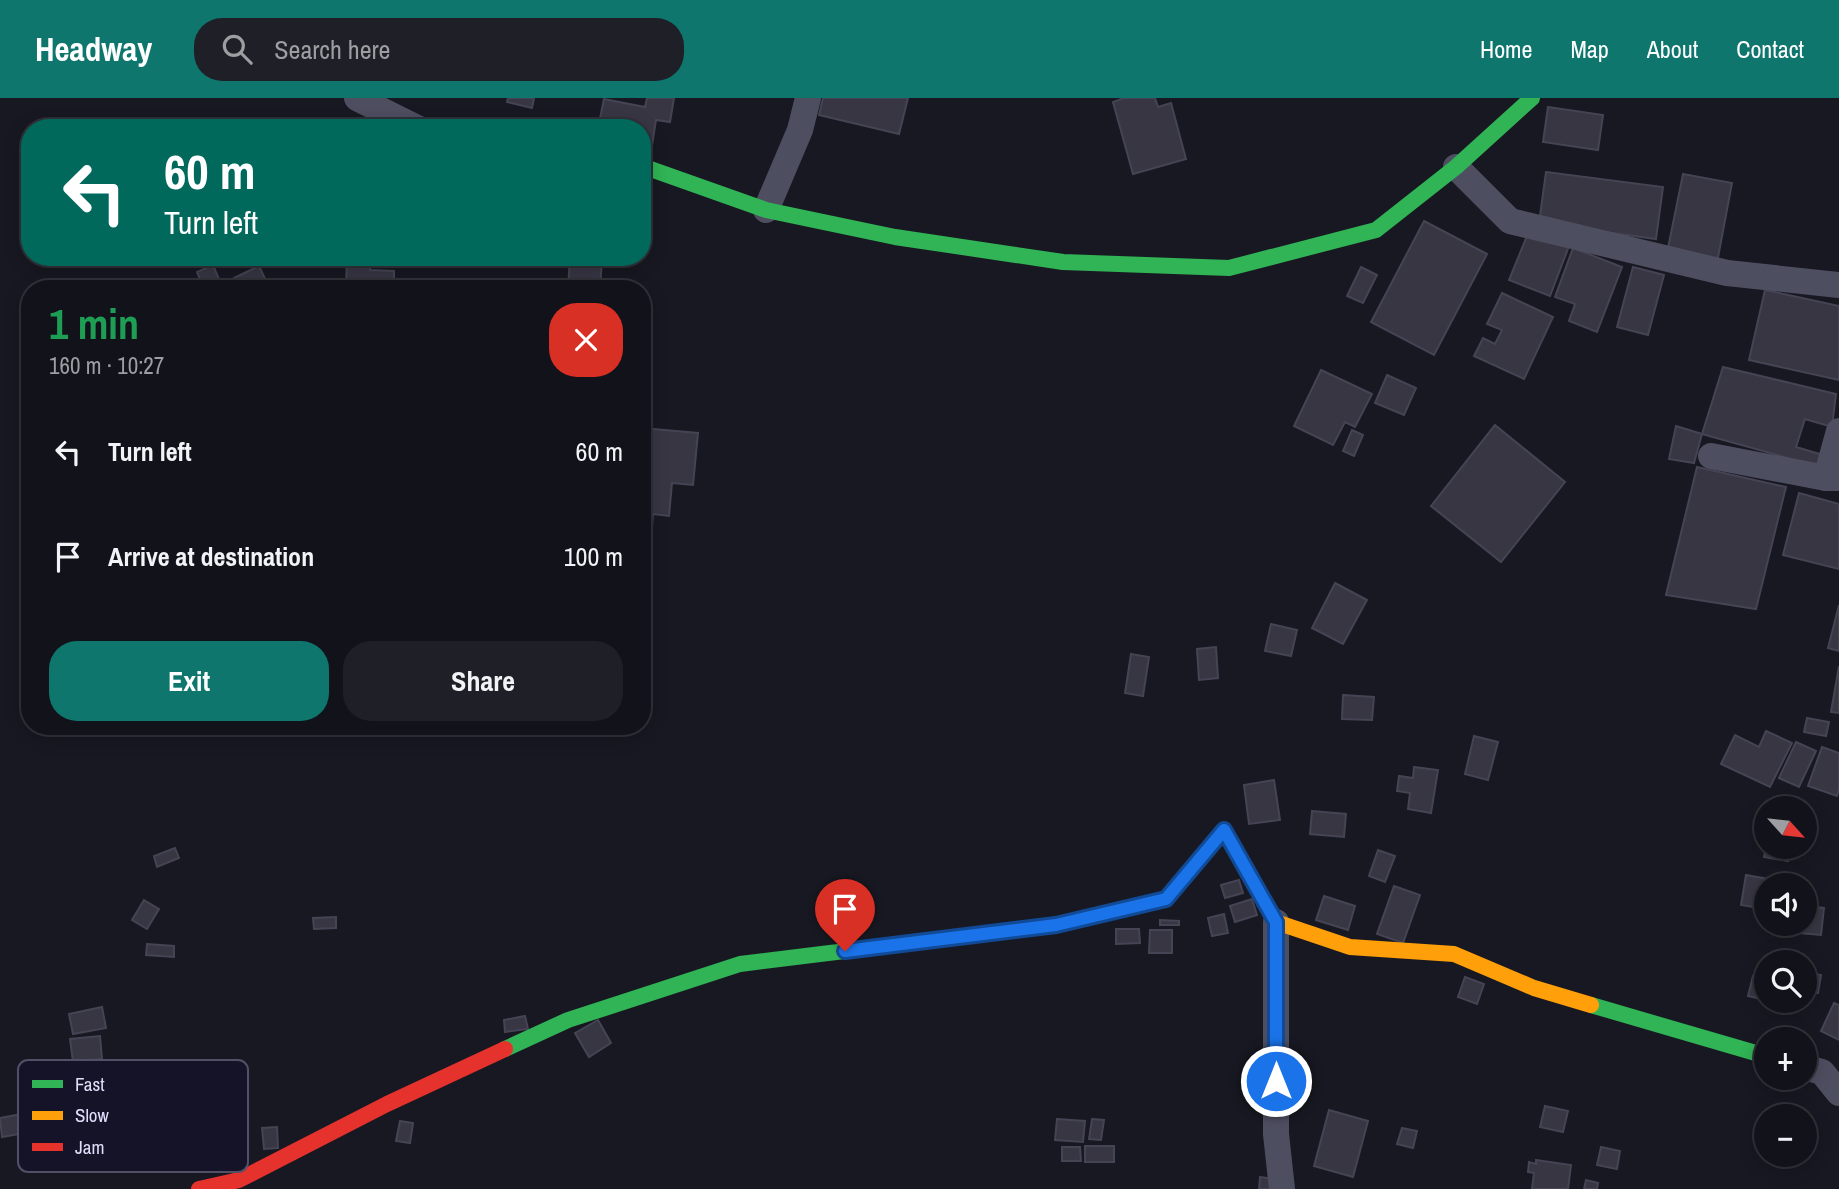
<!DOCTYPE html>
<meta charset="utf-8">
<style>
body{margin:0;font-family:"Archivo Narrow",sans-serif;background:#1f2027;color:#f1f3f6;height:100vh;display:flex;flex-direction:column;font-size:26px;white-space:nowrap}
*{box-sizing:border-box;margin:0}
p{font-size:23px;color:#9c9ea2}
.icon{flex:none;width:38px;height:38px;fill:none;stroke:currentColor;stroke-width:2;stroke-linecap:round;stroke-linejoin:round}
.map{position:relative;flex:1;overflow:hidden}
.details{position:absolute;left:21px;top:182px;width:630px;height:455px;display:flex;flex-direction:column;background:#12121a;border-radius:28px;box-shadow:0 4px 18px #0003,0 0 0 2px #313239}
.details>*{flex:none}
.banner{position:absolute;left:21px;top:21px;width:630px;height:147px;border-radius:28px;box-shadow:0 4px 18px #0003,0 0 0 2px #313239;background:#00695c;color:#fff;overflow:hidden}
.needle{width:46px;rotate:117deg}
.buttons{position:absolute;left:1754px;top:698px;display:grid;gap:14px}
.buttons a{display:grid;place-items:center;width:63px;height:63px;border-radius:50%;background:#12121a;box-shadow:0 4px 18px #0003,0 0 0 2px #313239;font-size:35px}
.pin{position:absolute;display:grid;place-items:center;width:60px;height:60px;color:#fff;margin:-72px -30px;border-radius:50% 50% 50% 0;rotate:-45deg;box-shadow:0 0 7px #0007}
.pin .icon{rotate:45deg}
.me{position:absolute;width:77px;margin:-38px;rotate:0deg;stroke-linejoin:round;filter:drop-shadow(0 0 5px #0008)}
.turn{display:flex;align-items:center;gap:24px;height:147px;padding:0 28px;font-size:32px}
.turn .icon{width:91px;height:91px;stroke-width:2.5}
.turn b{display:block;font-size:49px;line-height:60px}
.round{display:grid;place-items:center;flex:none;width:74px;height:74px;border-radius:28px;background:#1f2027}
.summary{display:flex;align-items:center;justify-content:space-between;height:119px;padding:0 28px}
h1{font-size:42px;font-weight:800;line-height:52px;color:#1e9e55}
.cta{display:flex;gap:14px;margin-top:auto;padding:14px 28px}
.cta a{flex:1;height:80px;border-radius:28px;background:#0f766e;color:#fff;font-size:28px;font-weight:800;line-height:80px;text-align:center}
.cta a+a{background:#1f2027;color:#f1f3f6}
ul{padding:0;list-style:none}
li{display:flex;align-items:center;gap:21px;height:105px;padding:0 28px}
li div{flex:1}
li b{display:block;font-size:26px}
li em{font-style:normal}
header{display:flex;align-items:center;gap:42px;box-sizing:border-box;height:98px;padding:0 35px;background:#0f766e;color:#fff}
header strong{font-size:33px}
nav{display:flex;gap:38px;margin-inline-start:auto;font-size:24px}
.search{width:490px;height:63px;background:#1f2027;display:flex;align-items:center;gap:18px;box-sizing:border-box;padding:0 24px;border-radius:28px;color:#9c9ea2;font-size:26px}
.map>svg:first-child{display:block}
</style>
<header>
<strong>Headway</strong>
<div class="search"><svg class="icon" aria-label="search" viewBox="0 0 24 24"><circle cx="10" cy="10" r="6"/><path d="M15 15l6 6"/></svg>Search here</div>
<nav><a>Home</a><a>Map</a><a>About</a><a>Contact</a></nav>
</header>
<div class="map">
<svg width="1839" height="1091" viewBox="0 0 1839 1091">
<rect width="100%" height="100%" fill="#181822"/>
<g fill="#383643" stroke="#454454" stroke-width="2">
<polygon points="508,0 534,0 532,10 507,4"/>
<polygon points="647,0 674,0 670,24 656,22 650,60 642,59 642,30 598,30 604,1 645,9"/>
<polygon points="823,0 908,0 899,36 819,17"/>
<polygon points="1124,0 1155,0 1158,9 1171,5 1186,61 1133,76 1113,4"/>
<polygon points="1548,9 1603,17 1598,52 1543,44"/>
<polygon points="1546,74 1663,89 1656,141 1539,125"/>
<polygon points="1683,76 1732,85 1717,165 1667,155"/>
<polygon points="1424,123 1487,156 1434,257 1371,224"/>
<polygon points="1529,133 1569,148 1550,198 1509,182"/>
<polygon points="1573,150 1622,169 1597,234 1569,223 1575,206 1555,199"/>
<polygon points="347,159 371,159 370,172 394,173 394,191 346,191"/>
<polygon points="570,159 602,161 600,191 568,191"/>
<polygon points="213,167 221,186 212,191 204,191 197,174"/>
<polygon points="259,168 268,187 261,191 239,191 234,180"/>
<polygon points="1361,169 1377,177 1363,205 1347,198"/>
<polygon points="1633,169 1664,177 1648,237 1617,229"/>
<polygon points="1765,192 1839,208 1839,282 1749,262"/>
<polygon points="1502,195 1553,219 1524,281 1474,258 1483,240 1495,246 1502,232 1487,226"/>
<polygon points="1723,269 1836,296 1832,329 1805,321 1796,349 1823,357 1820,369 1702,336"/>
<polygon points="1321,272 1372,296 1355,329 1345,324 1333,347 1294,328"/>
<polygon points="1387,277 1416,290 1404,317 1375,305"/>
<polygon points="1495,327 1565,384 1501,464 1431,408"/>
<polygon points="1676,328 1702,336 1694,365 1669,361"/>
<polygon points="642,330 698,335 693,387 672,385 669,418 653,416 649,468 642,468"/>
<polygon points="1352,332 1363,337 1354,358 1343,353"/>
<polygon points="1697,369 1786,389 1756,511 1666,497"/>
<polygon points="1799,395 1839,406 1839,471 1783,457"/>
<polygon points="1335,485 1367,502 1343,546 1312,530"/>
<polygon points="1839,507 1839,553 1828,550"/>
<polygon points="1271,526 1297,532 1291,558 1265,553"/>
<polygon points="1216,549 1218,580 1199,582 1197,551"/>
<polygon points="1131,556 1149,559 1143,598 1125,595"/>
<polygon points="1839,568 1839,615 1831,614"/>
<polygon points="1343,597 1374,599 1372,622 1342,621"/>
<polygon points="1807,620 1829,624 1826,638 1804,634"/>
<polygon points="1766,633 1792,645 1770,689 1721,666 1735,637 1759,649"/>
<polygon points="1474,638 1498,644 1488,682 1465,676"/>
<polygon points="1796,644 1816,653 1799,689 1779,680"/>
<polygon points="1822,649 1839,655 1839,691 1837,698 1808,688"/>
<polygon points="1414,669 1438,672 1431,715 1408,711 1410,695 1397,693 1399,678 1413,680"/>
<polygon points="1274,682 1280,722 1249,726 1244,687"/>
<polygon points="1312,713 1346,716 1344,739 1310,736"/>
<polygon points="1766,749 1791,749 1788,763 1764,759"/>
<polygon points="175,750 179,760 157,769 154,758"/>
<polygon points="1378,752 1395,758 1385,784 1369,778"/>
<polygon points="1746,777 1786,784 1786,788 1766,788 1766,811 1741,807"/>
<polygon points="1239,782 1243,795 1225,800 1221,787"/>
<polygon points="1394,788 1420,797 1403,845 1377,836"/>
<polygon points="1324,798 1355,808 1348,832 1316,822"/>
<polygon points="1252,801 1257,817 1235,824 1230,808"/>
<polygon points="144,802 159,811 147,831 132,822"/>
<polygon points="1804,808 1824,810 1821,837 1788,834 1789,826 1804,826"/>
<polygon points="1224,816 1228,835 1212,838 1208,820"/>
<polygon points="336,819 336,830 314,831 313,820"/>
<polygon points="1160,822 1179,823 1179,827 1160,827"/>
<polygon points="1116,831 1139,831 1140,845 1116,846"/>
<polygon points="1150,832 1172,832 1172,855 1149,855"/>
<polygon points="147,846 174,848 174,859 146,857"/>
<polygon points="1809,875 1821,877 1818,895 1806,894"/>
<polygon points="1753,878 1766,881 1765,902 1748,898"/>
<polygon points="1465,879 1484,886 1477,906 1458,899"/>
<polygon points="1834,905 1839,907 1839,942 1821,933"/>
<polygon points="102,909 106,930 73,936 69,916"/>
<polygon points="525,918 528,931 505,934 504,922"/>
<polygon points="598,922 611,945 589,959 575,935"/>
<polygon points="100,938 102,961 73,964 70,941"/>
<polygon points="1545,1008 1568,1013 1563,1034 1540,1029"/>
<polygon points="1329,1012 1368,1023 1353,1079 1314,1068"/>
<polygon points="22,1016 25,1035 2,1039 0,1020"/>
<polygon points="1057,1021 1085,1023 1083,1044 1055,1042"/>
<polygon points="1092,1021 1104,1022 1101,1042 1089,1041"/>
<polygon points="400,1023 413,1025 410,1045 396,1043"/>
<polygon points="277,1029 278,1050 264,1051 262,1030"/>
<polygon points="1402,1030 1417,1033 1413,1050 1397,1046"/>
<rect x="1085" y="1048" width="29" height="16"/>
<polygon points="1062,1049 1080,1049 1081,1063 1062,1063"/>
<polygon points="1601,1049 1620,1053 1617,1071 1597,1067"/>
<polygon points="1536,1062 1571,1067 1568,1091 1532,1091 1534,1075 1528,1074 1529,1064 1536,1066"/>
<polygon points="1260,1079 1273,1081 1272,1091 1259,1091"/>
<polygon points="1586,1082 1598,1085 1597,1091 1584,1091"/>
</g>
<g fill="none" stroke-linecap="round" stroke-linejoin="round">
<g stroke="#4e4e61" stroke-width="26">
<polyline points="357,0 417,30"/>
<polyline points="1456,69 1510,123 1727,175 1839,187"/>
<polyline points="766,112 800,32 808,0"/>
<polyline points="1711,358 1826,380 1839,380"/>
<polyline points="1826,380 1839,333"/>
<polyline points="1276,824 1276,1036 1282,1091"/>
<polyline points="1804,969 1822,974 1839,995"/>
</g>
<g stroke="#30b455" stroke-width="16">
<polyline points="642,68 766,112 895,139 1063,164 1229,170 1376,132 1456,69 1532,0"/>
<polyline points="1591,907 1766,958"/>
<polyline points="505,951 568,922 740,866 1056,827 1166,801 1224,732 1225,734"/>
</g>
<polyline stroke="#ff9f0a" stroke-width="16" points="1225,734 1276,824 1350,849 1454,856 1534,890 1591,907"/>
<polyline stroke="#e5322d" stroke-width="16" points="199,1091 239,1082 387,1006 505,951"/>
</g>
<g fill="none" stroke-linecap="round" stroke-linejoin="round">
<defs>
<polyline id="route" points="845,853 1056,827 1166,801 1224,732 1276,824 1276,983"/>
</defs>
<use href="#route" stroke="#114b97" stroke-width="18"/>
<use href="#route" stroke="#1a73e8" stroke-width="12"/>
</g>
<rect x="18" y="962" width="230" height="112" rx="10" fill="#151327" stroke="#515067" stroke-width="2"/>
<rect x="32" y="982" width="31" height="8" fill="#30b455"/>
<rect x="32" y="1013" width="31" height="9" fill="#ff9f0a"/>
<rect x="32" y="1045" width="31" height="8" fill="#e5322d"/>
<g font-size="19" fill="#deddfb">
<text x="75" y="993">Fast</text>
<text x="75" y="1024">Slow</text>
<text x="75" y="1056">Jam</text>
</g>
</svg>
<div class="buttons">
<a><svg class="needle" viewBox="-14 -14 28 28"><path d="M0-13l5 13h-10z" fill="#e53935"/><path d="M0 13l5-13h-10z" fill="#9c9ea2"/></svg></a>
<a><svg class="icon" aria-label="sound" viewBox="0 0 24 24"><path d="M4 9h4l5-4v14l-5-4H4zM17 9q2 3 0 6"/></svg></a>
<a><svg class="icon" aria-label="search" viewBox="0 0 24 24"><circle cx="10" cy="10" r="6"/><path d="M15 15l6 6"/></svg></a>
<a>+</a>
<a>−</a>
</div>
<div class="pin" style="left:845px;top:853px;background:#d93025"><svg class="icon" aria-label="arrive" viewBox="0 0 24 24"><path d="M6 21V4h12l-3 4 3 4H6"/></svg></div>
<svg class="me" style="left:1276px;top:983px" viewBox="-20 -20 40 40"><circle r="17" fill="#1a73e8" stroke="#fff" stroke-width="3"/><path d="M0-11L8 9 0 5-8 9z" fill="#fff"/></svg>
<div class="banner">
<div class="turn"><svg class="icon" aria-label="left" viewBox="0 0 24 24"><path d="M17 20v-9H6M10 6l-5 5 5 5"/></svg><div><b>60 m</b>Turn left</div></div>
</div>
<section class="details">
<div class="summary"><div><h1>1 min</h1><p>160 m · 10:27</p></div><a class="round" style="background:#d93025;color:#fff"><svg class="icon" aria-label="close" viewBox="0 0 24 24"><path d="M6 6l12 12M18 6L6 18"/></svg></a></div>
<ul>
<li><svg class="icon" aria-label="left" viewBox="0 0 24 24"><path d="M17 20v-9H6M10 6l-5 5 5 5"/></svg><div><b>Turn left</b></div><em>60 m</em></li>
<li><svg class="icon" aria-label="arrive" viewBox="0 0 24 24"><path d="M6 21V4h12l-3 4 3 4H6"/></svg><div><b>Arrive at destination</b></div><em>100 m</em></li>
</ul>
<div class="cta"><a>Exit</a><a>Share</a></div>
</section>
</div>
